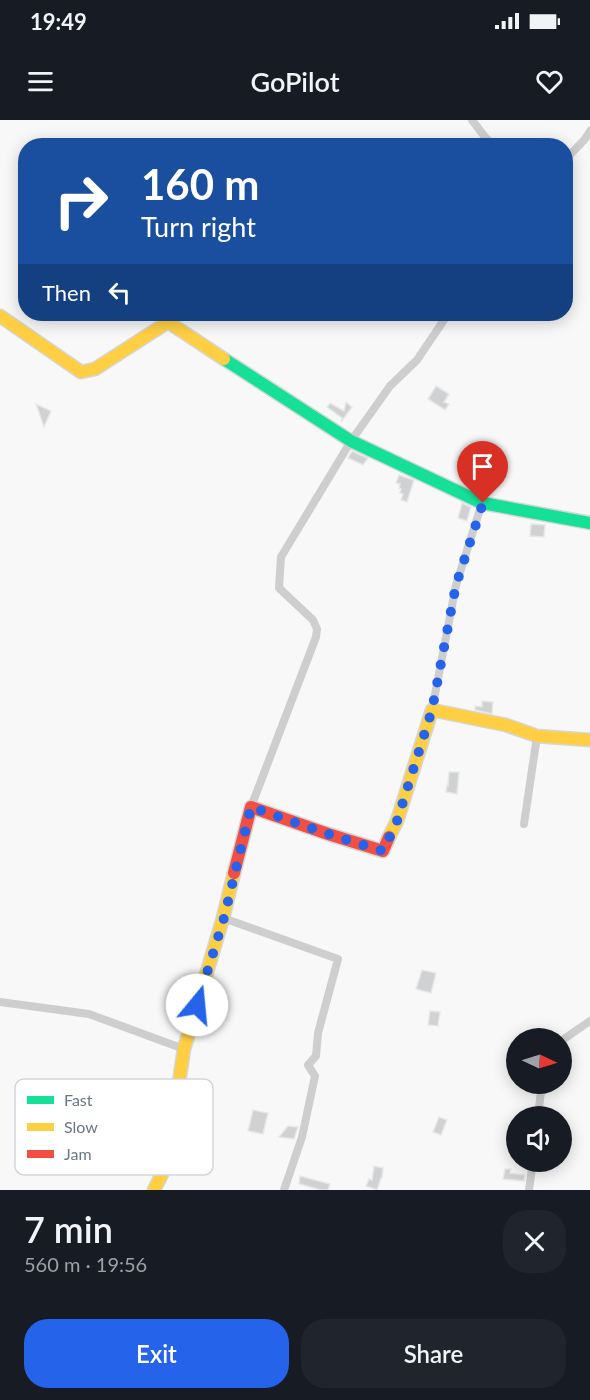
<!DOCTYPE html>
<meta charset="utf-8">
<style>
body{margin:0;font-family:Lato,sans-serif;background:#20242c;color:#f1f3f6;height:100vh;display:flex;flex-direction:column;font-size:22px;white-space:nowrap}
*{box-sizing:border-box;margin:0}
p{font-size:20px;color:#9ea1a6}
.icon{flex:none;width:33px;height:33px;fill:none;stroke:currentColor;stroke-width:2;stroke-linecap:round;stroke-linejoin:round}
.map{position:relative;height:1070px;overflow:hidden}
.panel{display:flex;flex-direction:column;background:#171b24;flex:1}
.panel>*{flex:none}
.hud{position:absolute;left:18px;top:18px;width:555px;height:183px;border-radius:24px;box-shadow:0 3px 15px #0003;background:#1a4fa0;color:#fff;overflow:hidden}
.needle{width:39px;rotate:94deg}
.tools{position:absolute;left:506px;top:908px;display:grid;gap:12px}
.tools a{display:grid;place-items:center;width:66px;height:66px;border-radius:50%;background:#171b24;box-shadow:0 3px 15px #0003;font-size:30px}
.pin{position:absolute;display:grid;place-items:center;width:51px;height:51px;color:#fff;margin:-62px -26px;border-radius:50% 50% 50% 0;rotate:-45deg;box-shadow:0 0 6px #0007}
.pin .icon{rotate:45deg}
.me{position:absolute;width:66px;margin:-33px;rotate:17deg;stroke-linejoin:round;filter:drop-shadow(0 0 4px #0008)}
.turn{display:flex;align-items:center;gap:21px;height:126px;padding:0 24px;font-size:27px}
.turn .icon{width:78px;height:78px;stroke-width:2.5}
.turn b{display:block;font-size:42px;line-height:51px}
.then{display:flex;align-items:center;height:57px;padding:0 24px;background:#0003;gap:12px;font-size:22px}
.round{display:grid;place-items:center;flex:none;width:63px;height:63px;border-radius:24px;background:#20242c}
.summary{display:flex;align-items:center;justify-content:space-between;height:102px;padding:0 24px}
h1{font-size:36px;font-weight:600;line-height:45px}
.button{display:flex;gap:12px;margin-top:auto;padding:12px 24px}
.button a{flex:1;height:69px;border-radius:24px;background:#2563eb;color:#fff;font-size:24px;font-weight:600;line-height:69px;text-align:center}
.button a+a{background:#20242c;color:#f1f3f6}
.status{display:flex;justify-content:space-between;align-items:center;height:42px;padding:0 30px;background:#171b24;direction:ltr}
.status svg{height:16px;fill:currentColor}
header{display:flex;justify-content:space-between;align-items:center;height:78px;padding:0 24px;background:#171b24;font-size:27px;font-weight:600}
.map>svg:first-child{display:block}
</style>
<div class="status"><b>19:49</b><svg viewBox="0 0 49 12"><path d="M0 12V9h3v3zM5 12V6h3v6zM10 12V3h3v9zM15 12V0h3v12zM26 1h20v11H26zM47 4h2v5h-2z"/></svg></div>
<header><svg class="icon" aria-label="menu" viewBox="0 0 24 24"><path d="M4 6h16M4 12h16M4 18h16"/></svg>GoPilot<svg class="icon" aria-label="heart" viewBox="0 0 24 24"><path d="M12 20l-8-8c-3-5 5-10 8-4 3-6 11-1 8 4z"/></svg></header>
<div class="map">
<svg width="590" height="1070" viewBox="0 0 590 1070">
<rect width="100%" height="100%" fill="#f8f8f8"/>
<g fill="#cfd1d2" stroke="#e8e8e8" stroke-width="1.5">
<polygon points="436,266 449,274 444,282 449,284 445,290 428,279"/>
<polygon points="346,282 352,287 341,302 342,298 327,287 330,283 344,291"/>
<polygon points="36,284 51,291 44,307"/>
<polygon points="352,331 368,338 363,345 348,338"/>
<polygon points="399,355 414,360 407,382 401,380 403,374 400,373 401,369 399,368 400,364 396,363"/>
<polygon points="462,383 471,387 467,401 458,398"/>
<polygon points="531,404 545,405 544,417 530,416"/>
<polygon points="482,581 493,582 492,594 475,590 475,586 482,587"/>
<polygon points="449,652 459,652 457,674 446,672 447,665 448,666"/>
<polygon points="422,850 436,853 431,873 416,869"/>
<polygon points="430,891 440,892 438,906 428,905"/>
<polygon points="253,990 268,993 263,1014 248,1011"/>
<polygon points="439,997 447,1000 441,1015 433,1012"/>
<polygon points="288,1006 298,1007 294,1019 279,1017"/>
<polygon points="374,1046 383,1048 382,1058 381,1058 377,1070 366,1066 369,1059 372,1060"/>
<polygon points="505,1049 511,1049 510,1053 525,1055 524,1061 503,1059"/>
<polygon points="300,1056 330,1064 328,1070 321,1070 299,1064"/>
</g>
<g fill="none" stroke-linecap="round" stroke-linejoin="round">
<defs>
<polyline id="fast" points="224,239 351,321 482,383 590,403"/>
<g id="slow">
<polyline points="0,196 81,252 95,249 168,202 224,239"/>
<polyline points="389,717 397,701 432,590 506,605 537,616 590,620"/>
<polyline points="154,1070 167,1044 184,929 223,798 234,753"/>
</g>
<polyline id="jam" points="234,753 251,687 328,714 383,731 389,717"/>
</defs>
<use href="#fast" stroke="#d5d6d7" stroke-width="15"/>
<use href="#slow" stroke="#d5d6d7" stroke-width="15"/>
<use href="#jam" stroke="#d5d6d7" stroke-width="15"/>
<g stroke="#cececf" stroke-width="8">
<polyline points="472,0 485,17 494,26"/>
<polyline points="566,39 585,19 590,11"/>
<polyline points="432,590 456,465 482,383"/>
<polyline points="251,687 316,517 317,509 313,500 279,468 281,437 351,321 390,266 417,240 448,194"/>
<polyline points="524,704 537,616"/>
<polyline points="223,798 338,839 318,913 316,936 308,945 315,956 302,1017 284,1070"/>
<polyline points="0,882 89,894 184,929"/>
<polyline points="561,921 590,901"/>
<polyline points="538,996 542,963"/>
<polyline points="529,1070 533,1041"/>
</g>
<use href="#fast" stroke="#16e098" stroke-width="12"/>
<use href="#slow" stroke="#ffcf43" stroke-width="12"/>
<use href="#jam" stroke="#f24e42" stroke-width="12"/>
</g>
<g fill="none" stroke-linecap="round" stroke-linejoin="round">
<polyline stroke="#2563eb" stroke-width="10" stroke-dasharray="0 18" points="197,885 224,798 251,687 328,714 383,731 397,701 432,590 456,465 483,383"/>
</g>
<rect x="15" y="959" width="198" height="96" rx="9" fill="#fff" stroke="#d2d6db" stroke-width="1.5"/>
<rect x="27" y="976" width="27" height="8" fill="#16e098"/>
<rect x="27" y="1003" width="27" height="8" fill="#ffcf43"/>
<rect x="27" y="1030" width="27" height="8" fill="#f24e42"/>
<g font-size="16" fill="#697888">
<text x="64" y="986">Fast</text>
<text x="64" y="1013">Slow</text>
<text x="64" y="1040">Jam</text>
</g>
</svg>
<div class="tools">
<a><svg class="needle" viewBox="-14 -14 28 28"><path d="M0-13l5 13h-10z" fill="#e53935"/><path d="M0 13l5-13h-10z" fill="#9ea1a6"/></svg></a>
<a><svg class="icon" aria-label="sound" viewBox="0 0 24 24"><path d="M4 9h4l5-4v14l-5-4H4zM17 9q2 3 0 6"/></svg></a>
</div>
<div class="pin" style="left:483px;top:383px;background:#d93025"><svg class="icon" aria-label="arrive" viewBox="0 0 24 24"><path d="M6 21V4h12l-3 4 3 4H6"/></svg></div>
<svg class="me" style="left:197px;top:885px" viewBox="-20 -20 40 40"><circle r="19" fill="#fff"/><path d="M0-13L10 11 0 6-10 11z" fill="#2563eb"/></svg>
<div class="hud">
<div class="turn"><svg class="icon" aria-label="right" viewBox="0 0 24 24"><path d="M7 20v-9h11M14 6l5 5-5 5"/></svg><div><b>160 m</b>Turn right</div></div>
<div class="then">Then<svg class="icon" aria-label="left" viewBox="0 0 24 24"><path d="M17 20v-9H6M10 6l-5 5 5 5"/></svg></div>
</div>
</div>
<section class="panel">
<div class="summary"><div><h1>7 min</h1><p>560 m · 19:56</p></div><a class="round"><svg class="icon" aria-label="close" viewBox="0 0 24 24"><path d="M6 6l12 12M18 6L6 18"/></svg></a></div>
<div class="button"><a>Exit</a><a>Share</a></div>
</section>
